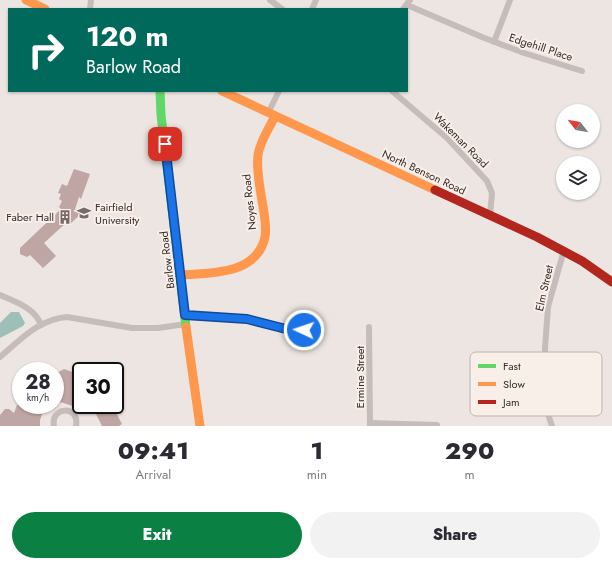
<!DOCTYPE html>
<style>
body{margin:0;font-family:Jost,sans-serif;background:#f2f2f3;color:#2b2b33;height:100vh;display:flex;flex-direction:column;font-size:15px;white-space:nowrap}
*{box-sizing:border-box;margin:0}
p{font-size:13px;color:#7c7c81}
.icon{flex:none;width:22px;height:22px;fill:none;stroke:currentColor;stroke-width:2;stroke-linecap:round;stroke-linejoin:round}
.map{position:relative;height:426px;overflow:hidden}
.sheet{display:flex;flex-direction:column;background:#fff;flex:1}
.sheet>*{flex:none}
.banner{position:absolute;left:8px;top:8px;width:400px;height:84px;border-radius:0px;box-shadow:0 1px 3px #0004;background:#00695c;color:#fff;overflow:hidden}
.needle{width:26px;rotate:301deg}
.buttons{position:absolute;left:556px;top:104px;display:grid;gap:8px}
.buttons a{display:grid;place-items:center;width:44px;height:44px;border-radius:50%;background:#fff;box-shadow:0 1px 3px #0004;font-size:20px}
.speed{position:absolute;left:12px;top:362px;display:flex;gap:8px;font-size:20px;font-weight:700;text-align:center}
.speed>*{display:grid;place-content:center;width:52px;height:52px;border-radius:50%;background:#fff;box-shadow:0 1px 3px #0004;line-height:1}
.speed small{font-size:10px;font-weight:400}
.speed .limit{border:2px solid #111;border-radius:6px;background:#fff;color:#111}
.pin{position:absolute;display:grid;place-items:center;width:34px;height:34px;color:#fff;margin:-17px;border-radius:8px;box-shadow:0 2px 6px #0006}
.me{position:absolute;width:44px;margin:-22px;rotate:273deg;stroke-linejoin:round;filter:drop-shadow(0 0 3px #0008)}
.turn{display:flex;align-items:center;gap:14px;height:84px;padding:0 12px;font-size:18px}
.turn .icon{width:52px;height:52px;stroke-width:2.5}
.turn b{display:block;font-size:28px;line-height:34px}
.eta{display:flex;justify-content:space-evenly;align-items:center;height:68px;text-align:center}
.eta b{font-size:24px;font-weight:800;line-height:28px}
.button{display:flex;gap:8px;margin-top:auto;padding:8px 12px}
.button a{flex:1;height:46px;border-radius:24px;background:#0b8043;color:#fff;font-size:16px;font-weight:800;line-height:46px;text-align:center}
.button a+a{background:#f2f2f3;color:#2b2b33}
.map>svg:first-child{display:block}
</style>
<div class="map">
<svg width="612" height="426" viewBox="0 0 612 426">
<rect width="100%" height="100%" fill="#ece5e2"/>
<polygon fill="#9ebeb8" points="11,312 19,312 25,323 23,326 0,338 0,323"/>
<g fill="#bfa6a4">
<polygon points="74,169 90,174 81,199 79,197 75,209 83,212 70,224 67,222 44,243 56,256 43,268 30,255 27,257 20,254 20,248 61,209 59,207 62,201 59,199 61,194 58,193 62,184 67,186"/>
<polygon points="64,369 81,375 79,386 81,387 81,406 74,404 73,406 60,402 55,404 55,374"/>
<polygon points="115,377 123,383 120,386 124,389 115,399"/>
<polygon points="17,405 54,405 43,411 40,420 40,426 0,426 0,415 5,409 9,409 14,413"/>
<polygon points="82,405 112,405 122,424 119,426 102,426 94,410"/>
</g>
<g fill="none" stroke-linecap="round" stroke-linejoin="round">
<g stroke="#c6bdba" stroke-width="6">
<polyline points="270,0 282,9"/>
<polyline points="407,5 482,37 524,53 582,71"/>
<polyline points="90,9 91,0"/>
<polyline points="312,9 316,0"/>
<polyline points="403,9 410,0"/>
<polyline points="494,42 510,0"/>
<polyline points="392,91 447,138 487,181 492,193 490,216"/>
<polyline points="268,113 279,91"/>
<path d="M0 295C16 302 35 308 41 325"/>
<polyline points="185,315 247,319 286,329 304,330"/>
<polyline points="369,327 370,426"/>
<path d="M0 357C20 340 39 319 67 317L132 328H158L186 324"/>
<polyline points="370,423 437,425"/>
<path d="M54 426C50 406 80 405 76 426"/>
<polyline points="552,426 548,414 545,393 545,348 548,307 564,250"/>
</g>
<polyline stroke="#63d668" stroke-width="9" points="160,91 161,115 186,327"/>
<g stroke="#ff974d" stroke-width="9">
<polyline points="26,0 45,9"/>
<polyline points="222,91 435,190"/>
<path d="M180 275C210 273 257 275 265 237 267 226 264 212 262 201 260 186 256 170 258 155 260 141 269 129 275 116"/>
<polyline points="186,327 200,426"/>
</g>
<polyline stroke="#b3261e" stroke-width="9" points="435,190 537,237 582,261 612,282"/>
</g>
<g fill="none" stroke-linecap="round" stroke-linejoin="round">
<defs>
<polyline id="route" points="165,144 185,315 247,319 286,329 304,330"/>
</defs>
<use href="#route" stroke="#114b97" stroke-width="10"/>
<use href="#route" stroke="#1a73e8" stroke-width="7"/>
</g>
<defs>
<symbol id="university-bare" viewBox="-9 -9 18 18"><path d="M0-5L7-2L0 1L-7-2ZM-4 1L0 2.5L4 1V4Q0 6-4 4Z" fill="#766b6a" stroke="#f9efe9" stroke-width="2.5" paint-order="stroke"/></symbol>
<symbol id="building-bare" viewBox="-9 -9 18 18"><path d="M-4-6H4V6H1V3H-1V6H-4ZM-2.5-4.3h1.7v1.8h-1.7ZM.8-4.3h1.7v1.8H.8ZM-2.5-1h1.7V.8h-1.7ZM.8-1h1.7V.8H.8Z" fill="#766b6a" stroke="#f9efe9" stroke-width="2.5" paint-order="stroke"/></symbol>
</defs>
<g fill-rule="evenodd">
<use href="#university-bare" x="74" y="203" width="20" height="20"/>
<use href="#building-bare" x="55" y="207" width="20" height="20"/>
</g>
<g text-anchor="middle" stroke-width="4" stroke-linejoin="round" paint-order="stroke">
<g font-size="11" fill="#372a29" stroke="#f9efe9">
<text transform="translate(541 47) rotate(18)" y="4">Edgehill Place</text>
<text transform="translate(461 140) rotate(45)" y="4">Wakeman Road</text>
<text transform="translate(424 172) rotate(25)" y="4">North Benson Road</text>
<text transform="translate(249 202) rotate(-96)" y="4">Noyes Road</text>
<text transform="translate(167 260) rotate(-97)" y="4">Barlow Road</text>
<text transform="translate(544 288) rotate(-77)" y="4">Elm Street</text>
<text transform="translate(360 377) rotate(-90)" y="4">Ermine Street</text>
</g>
<g font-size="11" fill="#372a29" stroke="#f9efe9" text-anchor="start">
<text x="95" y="211">Fairfield<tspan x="95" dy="13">University</tspan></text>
<text x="54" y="221" text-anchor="end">Faber Hall</text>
</g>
</g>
<rect x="470" y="352" width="132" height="64" rx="6" fill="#f9efe9" stroke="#bfb4af" stroke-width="1"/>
<rect x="478" y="364" width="18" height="4" fill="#63d668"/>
<rect x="478" y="382" width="18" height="4" fill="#ff974d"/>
<rect x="478" y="400" width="18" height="4" fill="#b3261e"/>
<g font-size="11" fill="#372a29">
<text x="503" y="370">Fast</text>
<text x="503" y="388">Slow</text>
<text x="503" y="406">Jam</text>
</g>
</svg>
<div class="buttons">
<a><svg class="needle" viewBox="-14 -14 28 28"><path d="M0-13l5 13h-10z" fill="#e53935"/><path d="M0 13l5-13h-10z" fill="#7c7c81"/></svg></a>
<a><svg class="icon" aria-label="layers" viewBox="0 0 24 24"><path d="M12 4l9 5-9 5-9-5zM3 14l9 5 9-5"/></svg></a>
</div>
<div class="speed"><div>28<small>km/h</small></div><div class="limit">30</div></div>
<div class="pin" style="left:165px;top:144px;background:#d93025"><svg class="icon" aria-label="arrive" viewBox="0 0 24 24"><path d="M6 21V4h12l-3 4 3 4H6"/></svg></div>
<svg class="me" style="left:304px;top:330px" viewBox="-20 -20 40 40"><circle r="17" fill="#1a73e8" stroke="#fff" stroke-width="3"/><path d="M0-11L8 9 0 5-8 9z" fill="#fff"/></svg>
<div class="banner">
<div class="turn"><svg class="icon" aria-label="right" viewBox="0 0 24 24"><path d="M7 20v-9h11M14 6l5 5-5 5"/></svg><div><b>120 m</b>Barlow Road</div></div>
</div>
</div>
<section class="sheet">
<div class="eta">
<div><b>09:41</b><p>Arrival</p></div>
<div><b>1</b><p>min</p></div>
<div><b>290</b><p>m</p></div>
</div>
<div class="button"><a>Exit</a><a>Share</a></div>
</section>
